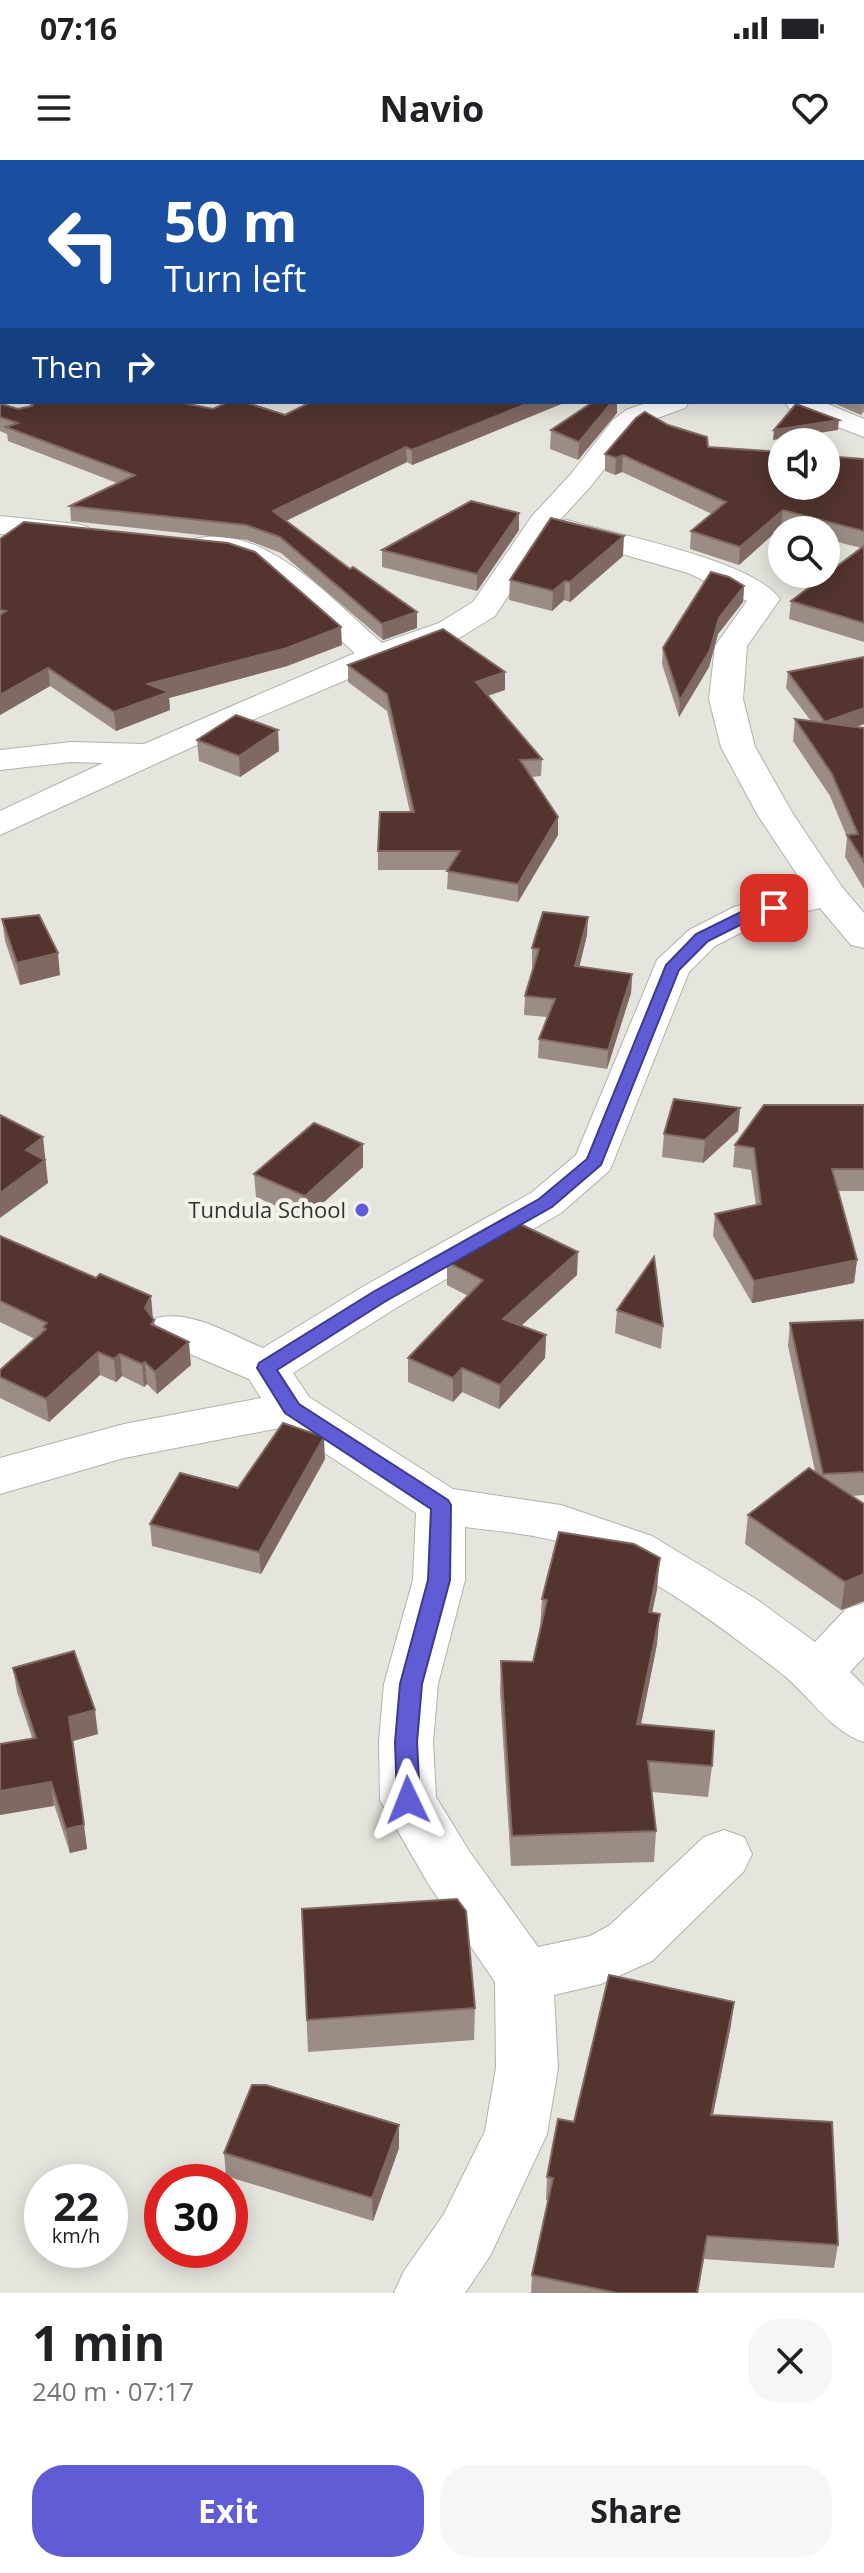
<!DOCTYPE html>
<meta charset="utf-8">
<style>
body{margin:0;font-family:"Open Sans",sans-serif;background:#f6f6f6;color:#202124;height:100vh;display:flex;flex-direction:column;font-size:30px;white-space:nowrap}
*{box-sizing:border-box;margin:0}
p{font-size:26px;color:#757577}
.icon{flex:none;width:44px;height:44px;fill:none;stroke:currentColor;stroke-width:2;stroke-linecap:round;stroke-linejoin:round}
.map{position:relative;height:2133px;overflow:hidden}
.sheet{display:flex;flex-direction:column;background:#fff;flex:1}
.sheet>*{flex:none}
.top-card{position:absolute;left:0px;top:0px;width:864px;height:244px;box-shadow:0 4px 20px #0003;background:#1a4fa0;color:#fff;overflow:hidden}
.controls{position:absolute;left:768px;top:268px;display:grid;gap:16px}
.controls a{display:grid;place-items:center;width:72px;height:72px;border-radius:50%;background:#fff;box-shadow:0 4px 20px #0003;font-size:40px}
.speed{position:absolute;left:24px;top:2004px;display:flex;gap:16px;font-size:40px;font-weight:700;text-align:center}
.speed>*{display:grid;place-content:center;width:104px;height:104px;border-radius:50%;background:#fff;box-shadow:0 4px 20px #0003;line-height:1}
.speed small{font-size:20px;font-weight:400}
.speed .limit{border:12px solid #d22;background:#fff;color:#111}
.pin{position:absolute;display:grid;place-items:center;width:68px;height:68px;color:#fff;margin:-34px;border-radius:16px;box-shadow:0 4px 12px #0006}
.me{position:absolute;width:88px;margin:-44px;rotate:358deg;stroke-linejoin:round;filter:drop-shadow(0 0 6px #0008)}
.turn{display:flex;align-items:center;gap:28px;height:168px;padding:0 32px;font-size:36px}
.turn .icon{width:104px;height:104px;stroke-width:2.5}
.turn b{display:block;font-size:56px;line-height:68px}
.then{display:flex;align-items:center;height:76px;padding:0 32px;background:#0003;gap:16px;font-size:30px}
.round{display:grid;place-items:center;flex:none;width:84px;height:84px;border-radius:32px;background:#f6f6f6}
.headline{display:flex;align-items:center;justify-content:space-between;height:136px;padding:0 32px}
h1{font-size:48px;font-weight:700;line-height:60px}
.button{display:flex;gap:16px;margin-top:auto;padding:16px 32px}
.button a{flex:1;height:92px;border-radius:32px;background:#5f5cd5;color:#fff;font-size:32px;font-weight:700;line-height:92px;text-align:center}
.button a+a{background:#f6f6f6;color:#202124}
.status{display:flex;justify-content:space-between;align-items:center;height:56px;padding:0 40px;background:#fff;direction:ltr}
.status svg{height:22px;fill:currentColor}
header{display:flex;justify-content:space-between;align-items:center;height:104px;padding:0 32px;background:#fff;font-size:36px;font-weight:700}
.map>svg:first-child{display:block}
</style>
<div class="status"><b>07:16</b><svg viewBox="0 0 49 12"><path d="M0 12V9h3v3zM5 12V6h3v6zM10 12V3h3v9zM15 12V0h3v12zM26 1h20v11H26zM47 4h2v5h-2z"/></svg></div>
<header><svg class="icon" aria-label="menu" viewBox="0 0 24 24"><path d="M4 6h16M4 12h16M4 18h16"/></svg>Navio<svg class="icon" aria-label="heart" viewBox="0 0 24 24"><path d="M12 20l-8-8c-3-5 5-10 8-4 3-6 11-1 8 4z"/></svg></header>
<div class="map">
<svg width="864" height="2133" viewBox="0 0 864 2133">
<rect width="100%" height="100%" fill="#e5e4dd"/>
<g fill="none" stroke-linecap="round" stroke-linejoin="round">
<defs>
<g id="street">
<polygon points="31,0 57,0 30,2"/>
<rect x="185" y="0" width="22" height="2"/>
<polygon points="304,0 333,0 334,2 305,2"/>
<polygon points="2,16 2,31 0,32 0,17"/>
<rect x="0" y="67" width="2" height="14"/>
<path d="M649 242H689L685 248 646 262 633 272 591 326 558 362 567 360 578 363C624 376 753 401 780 439L747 486 743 539 755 587 793 654 842 727 864 753V788L851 785 820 748 760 763 715 786 689 812 610 1010 561 1053 396 1148 293 1213 309 1237 453 1329 561 1345 652 1376 756 1439 815 1482 846 1449 864 1443V1497L850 1512 864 1526V1582C830 1571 809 1535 781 1513 715 1463 637 1401 556 1381 527 1373 495 1371 465 1367V1420L438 1524 433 1582 436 1637 469 1691 538 1787 590 1776 610 1765 704 1677 724 1670 744 1677 752 1694 744 1711 652 1801 601 1824 554 1835 558 1908 547 1974 490 2096 465 2133H394L404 2111 444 2054 485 1971 496 1908 495 1822 429 1725 380 1640 379 1582 384 1524 413 1420 416 1353 285 1267 124 1298 0 1334V1298L124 1264 261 1238 249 1219 157 1180 150 1169 157 1158C191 1149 231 1175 263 1188L364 1126 531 1033 576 995 657 800 689 770 734 747 806 728 757 654 721 587 709 539 715 486 747 441 688 413 556 375 552 369 495 456 461 477 388 502 245 563 0 675V651L103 603 71 602 0 610V590L71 582 144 584 355 493 257 407 230 397 194 391 190 385 194 379C264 361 334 442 382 483L439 463 473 442 532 356 571 314 613 260 626 250Z"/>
<polygon points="785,242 823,242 864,259 864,277 789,248"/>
<polygon points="0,356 77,364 88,367 92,373 88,379 77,382 0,374"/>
</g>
</defs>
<use href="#street" stroke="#b3b1ab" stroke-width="2"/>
<use href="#street" fill="#fff" fill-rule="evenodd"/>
</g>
<g fill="#9c8c86">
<polygon points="862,169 864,251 861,255 831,242 862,242"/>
<polygon points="27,242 178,242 213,249 285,255 566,242 412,305 407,302 286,361 417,468 383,480 281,393 247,380 71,361 70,346 117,323 8,281 7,274 0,271 0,245 18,249 31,246"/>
<polygon points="593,242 617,242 617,253 578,300 550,289 551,270"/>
<polygon points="708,287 864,299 864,482 789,459 791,441 861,388 826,379 826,370 793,370 781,367 739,405 690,389 691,371 712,354 622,312 615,315 605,311 605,294"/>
<polygon points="519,353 519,370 477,431 382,407 382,390"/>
<polygon points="0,379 342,485 287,506 169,538 170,550 116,571 50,526 0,555"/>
<polygon points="623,396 570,442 564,440 552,451 509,440 510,420"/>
<polygon points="744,426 743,442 718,474 709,507 679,557 662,504 663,488"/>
<polygon points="864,497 864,564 855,567 864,568 864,729 845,697 847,677 830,636 793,581 795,559 811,561 786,528 788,512"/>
<polygon points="348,505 505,512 505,530 488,536 542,599 541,616 532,617 558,657 558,675 518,742 447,729 448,710 378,710 378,691 410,652 387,551 348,522"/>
<polygon points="197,580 279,591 240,617 199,601"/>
<polygon points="2,759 60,815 20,825 5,781"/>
<polygon points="587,775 579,806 632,814 631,833 607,909 538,898 539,879 547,857 524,855 525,836 534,807 532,807 532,788"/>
<polygon points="864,945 864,1031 838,1031 857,1100 854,1123 752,1143 713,1076 715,1054 756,1045 751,1010 733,1007 735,985"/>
<polygon points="740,948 738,971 703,1003 662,997 664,974"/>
<polygon points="363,1007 305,1059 256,1037 254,1014"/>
<polygon points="0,1076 153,1158 154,1160 155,1166 191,1205 157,1234 147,1224 144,1227 122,1216 116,1222 100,1215 49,1262 0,1238 0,1210 35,1179 0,1162"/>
<polygon points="447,1102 577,1115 521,1166 546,1175 545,1198 499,1249 462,1232 453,1242 408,1222 408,1198 468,1136 447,1125"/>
<polygon points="617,1150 663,1166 661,1189 615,1173"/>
<polygon points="864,1160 864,1335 851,1336 864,1344 864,1441 841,1450 745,1384 748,1355 815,1311 788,1186 790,1163"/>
<polygon points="325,1299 261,1414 152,1386 150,1364 238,1328"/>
<polygon points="657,1429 652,1452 657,1484 641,1564 712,1606 708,1637 652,1632 656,1671 654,1702 511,1706 500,1532 501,1501 533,1502 540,1468 542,1439"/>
<polygon points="13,1508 98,1574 73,1581 87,1689 70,1693 17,1532"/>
<polygon points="302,1749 475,1848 474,1880 308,1892"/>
<polygon points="731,1865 713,1955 838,2085 834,2108 704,2099 698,2133 531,2133 532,2115 548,2040 546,2040 547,2017 574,1962"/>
<polygon points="399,1988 373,2061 226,2016 224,1993"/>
</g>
<g fill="#7f6962">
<polygon points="864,18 864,30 862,31 862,19"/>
<polygon points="864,83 864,96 862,97 862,84"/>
<polygon points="2,213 2,233 0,235 0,215"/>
<polygon points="531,242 566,242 412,305 412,290"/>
<polygon points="612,242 617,242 617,253 578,300 579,282"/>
<polygon points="839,260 838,270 773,280 774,270"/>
<polygon points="406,287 407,302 273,367 273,351"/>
<polygon points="623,295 622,312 615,315 616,298"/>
<polygon points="783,350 781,367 739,405 740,387"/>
<polygon points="519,353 519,370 477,431 477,414"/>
<polygon points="624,376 623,396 570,442 570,422"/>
<polygon points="565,421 564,440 552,451 553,431"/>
<polygon points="744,426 743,442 718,474 709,507 679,557 680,540 719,458"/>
<polygon points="417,452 417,468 383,480 382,464"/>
<polygon points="341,467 342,485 287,506 169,538 170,550 116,571 114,552 148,524"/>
<polygon points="48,508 50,526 0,555 0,535"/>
<polygon points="505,512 505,530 476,539 476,522"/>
<polygon points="864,548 864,564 823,579 825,562"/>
<polygon points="278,570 279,591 240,617 239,596"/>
<polygon points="558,657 558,675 518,742 518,724"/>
<polygon points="588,757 587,775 575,825 575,806"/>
<polygon points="58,793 60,815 20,825 17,803"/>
<polygon points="632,814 631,833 607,909 608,890"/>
<polygon points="740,948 738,971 703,1003 705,980"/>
<polygon points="43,977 48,1023 0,1058 0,1033 26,990"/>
<polygon points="363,984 363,1007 305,1059 305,1036"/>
<polygon points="578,1092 577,1115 502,1183 503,1159"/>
<polygon points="857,1100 854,1123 752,1143 754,1121"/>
<polygon points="151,1136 153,1159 145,1148"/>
<polygon points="546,1175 545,1198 499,1249 500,1225"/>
<polygon points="189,1182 191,1205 157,1234 155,1212"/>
<polygon points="98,1192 100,1215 49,1262 46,1239"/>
<polygon points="120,1194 122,1216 116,1222 114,1199"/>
<polygon points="145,1202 147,1224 144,1227 142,1204"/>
<polygon points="462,1208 462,1232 453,1242 453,1218"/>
<polygon points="324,1277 325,1299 261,1414 259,1392"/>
<polygon points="660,1398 657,1429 646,1482 649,1452"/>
<polygon points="864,1414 864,1441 841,1450 845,1422"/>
<polygon points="660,1454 657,1484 635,1594 637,1564"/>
<polygon points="95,1550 98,1574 73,1581 87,1689 70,1693 66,1669 69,1557"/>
<polygon points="51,1622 54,1646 0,1655 0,1631"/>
<polygon points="734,1842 731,1865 708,1979 711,1955"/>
<polygon points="399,1965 399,1988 373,2061 372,2038"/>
</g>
<g fill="#53342e" stroke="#7f6962" stroke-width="2">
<polygon points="414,0 864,0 864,18 862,19 862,2 408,2"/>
<polygon points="864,35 864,83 862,84 862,36"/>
<polygon points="864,168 864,241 863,243 859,242 862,242 862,169"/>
<polygon points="0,197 2,197 2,213 0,215"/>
<polygon points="34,242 178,242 213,249 228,242 244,242 285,255 311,242 531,242 412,290 406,287 273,351 350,409 353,407 417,452 382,464 280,377 246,365 70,346 135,315 6,267 18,263 0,257 0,245 2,244 18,249 32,246"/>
<polygon points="593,242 612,242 579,282 551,270"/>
<polygon points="796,244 839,260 774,270"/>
<polygon points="645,252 668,265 707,277 708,287 782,292 782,326 826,326 826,296 864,299 864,371 783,350 740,387 691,371 726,342 623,295 616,298 605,294 636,258"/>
<polygon points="471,341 519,353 477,414 382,390"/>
<polygon points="551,358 624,376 570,422 565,421 553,431 510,420"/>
<polygon points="24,362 228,383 255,392 341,467 287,488 148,524 169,532 114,552 48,508 0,535 0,455 6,451 0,450 0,379"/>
<polygon points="864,386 864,463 791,441"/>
<polygon points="711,412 729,417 744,426 719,458 710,490 680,540 663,488"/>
<polygon points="443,469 505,512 476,522 542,599 520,600 558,657 518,724 447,711 460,691 378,691 380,652 414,652 387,534 348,505"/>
<polygon points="864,497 864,548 825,562 788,512"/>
<polygon points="236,555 278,570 239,596 197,580"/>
<polygon points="795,559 864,568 864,702 847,675 858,674 832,614"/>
<polygon points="543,752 588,757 575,806 632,814 608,890 539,879 555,839 525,836 539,789 532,788"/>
<polygon points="39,755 58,793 17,803 2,759"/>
<polygon points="674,939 740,948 705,980 664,974"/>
<polygon points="764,945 864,945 864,1009 832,1009 857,1100 754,1121 715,1054 761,1044 754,988 735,985"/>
<polygon points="0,955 43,977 26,990 45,1000 0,1033"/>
<polygon points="314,963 363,984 305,1036 254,1014"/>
<polygon points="514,1061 578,1092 503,1159 546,1175 500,1225 462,1208 453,1218 408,1198 483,1120 447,1102 459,1092"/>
<polygon points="0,1076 96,1118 100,1114 151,1136 145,1148 154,1160 151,1164 189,1182 155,1212 145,1202 142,1204 120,1194 114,1199 98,1192 46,1239 0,1217 0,1210 46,1169 43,1167 47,1163 0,1141"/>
<polygon points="654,1097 663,1166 617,1150"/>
<polygon points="864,1160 864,1312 823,1314 790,1163"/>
<polygon points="283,1263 324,1277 259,1392 150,1364 180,1313 238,1328"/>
<polygon points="809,1308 864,1344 864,1414 845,1422 748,1355"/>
<polygon points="559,1372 634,1384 660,1398 649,1452 660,1454 637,1564 714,1571 712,1606 648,1601 656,1671 512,1676 501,1501 533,1502 547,1440 542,1439"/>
<polygon points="74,1491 95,1550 69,1557 84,1665 66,1669 51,1622 0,1631 0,1584 36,1578 13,1508"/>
<polygon points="457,1739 466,1751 475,1848 307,1860 302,1749"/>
<polygon points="609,1815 734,1842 711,1955 832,1962 838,2085 707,2076 697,2133 617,2133 532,2115 553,2018 547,2017 558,1959 574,1962"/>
<polygon points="252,1925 266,1925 399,1965 372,2038 224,1993"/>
</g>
<polygon fill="#5f5cd5" stroke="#3e3c8a" stroke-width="2" points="774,744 779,745 779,751 752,759 708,781 679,810 601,1005 552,1047 386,1141 277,1210 299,1244 448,1340 451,1345 450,1420 422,1524 417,1582 420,1640 416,1646 408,1649 400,1646 397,1640 395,1582 400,1524 428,1420 431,1349 285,1253 257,1208 259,1203 373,1132 539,1039 587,999 666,805 696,774 741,752"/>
<circle fill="#5f5cd5" stroke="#f2f1ea" stroke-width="3" cx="362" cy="1050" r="8"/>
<g text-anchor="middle" stroke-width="8" stroke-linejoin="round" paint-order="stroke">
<g font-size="22" fill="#33322f" stroke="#f2f1ea" text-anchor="end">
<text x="346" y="1058">Tundula School</text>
</g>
</g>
</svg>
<div class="controls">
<a><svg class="icon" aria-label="sound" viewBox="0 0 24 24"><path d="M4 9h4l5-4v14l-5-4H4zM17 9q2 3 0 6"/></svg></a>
<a><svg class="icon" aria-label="search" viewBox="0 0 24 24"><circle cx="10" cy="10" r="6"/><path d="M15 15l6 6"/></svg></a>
</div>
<div class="speed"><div>22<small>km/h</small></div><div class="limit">30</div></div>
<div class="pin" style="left:774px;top:748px;background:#d93025"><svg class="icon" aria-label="arrive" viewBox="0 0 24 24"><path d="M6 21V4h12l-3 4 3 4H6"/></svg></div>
<svg class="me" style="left:408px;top:1640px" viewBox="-20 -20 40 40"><path d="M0-17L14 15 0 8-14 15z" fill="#5f5cd5" stroke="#fff" stroke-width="4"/></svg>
<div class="top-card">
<div class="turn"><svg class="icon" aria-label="left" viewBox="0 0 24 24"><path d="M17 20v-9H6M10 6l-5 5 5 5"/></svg><div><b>50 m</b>Turn left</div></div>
<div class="then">Then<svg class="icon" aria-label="right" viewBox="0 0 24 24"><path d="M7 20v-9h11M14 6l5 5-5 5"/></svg></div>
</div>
</div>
<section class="sheet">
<div class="headline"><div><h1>1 min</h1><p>240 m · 07:17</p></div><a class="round"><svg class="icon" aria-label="close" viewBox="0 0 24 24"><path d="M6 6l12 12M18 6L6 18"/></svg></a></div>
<div class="button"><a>Exit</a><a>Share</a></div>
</section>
